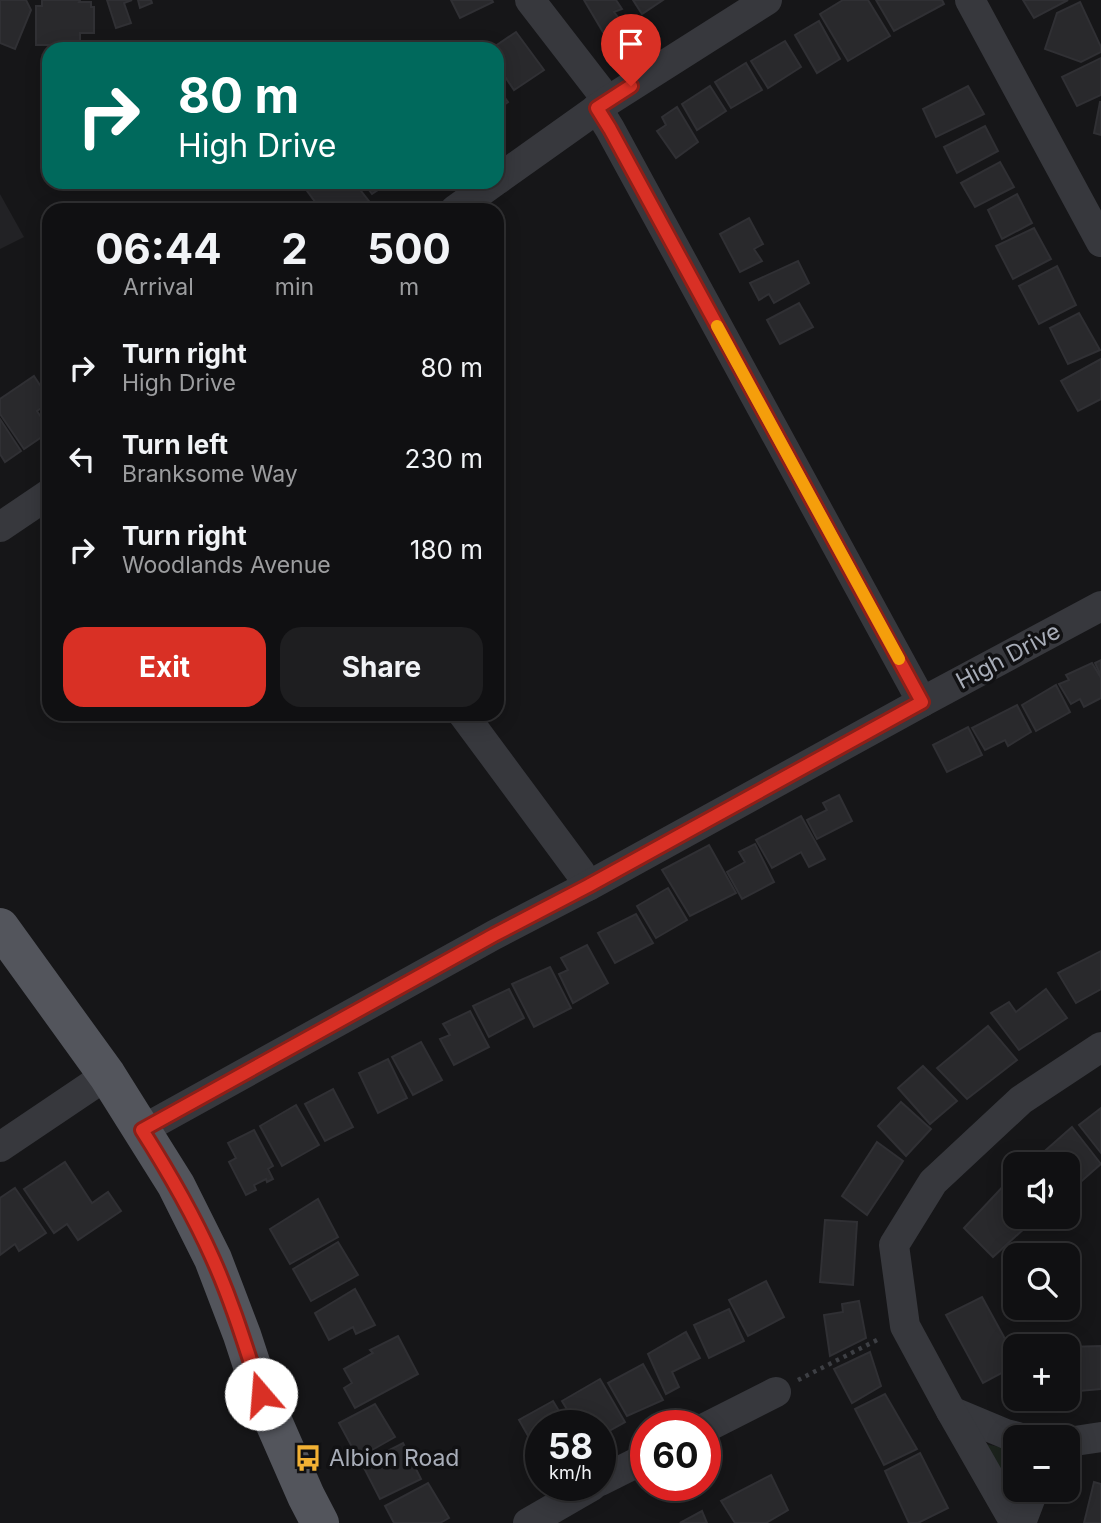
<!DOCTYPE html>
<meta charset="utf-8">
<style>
body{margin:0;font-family:Inter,sans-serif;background:#1e1e20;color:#f1f3f6;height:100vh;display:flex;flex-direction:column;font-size:26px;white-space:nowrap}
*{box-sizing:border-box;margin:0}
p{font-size:23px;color:#9c9d9f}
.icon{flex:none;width:38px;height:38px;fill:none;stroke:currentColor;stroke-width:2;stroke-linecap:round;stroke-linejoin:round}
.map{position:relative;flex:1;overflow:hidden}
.sheet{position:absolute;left:42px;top:203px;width:462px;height:518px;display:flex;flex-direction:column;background:#101012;border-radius:21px;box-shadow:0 4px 18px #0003,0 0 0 2px #303032}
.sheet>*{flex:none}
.guide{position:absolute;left:42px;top:42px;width:462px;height:147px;border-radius:21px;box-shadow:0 4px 18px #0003,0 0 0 2px #303032;background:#00695c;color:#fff;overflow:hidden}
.fabs{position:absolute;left:1003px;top:1152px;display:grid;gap:14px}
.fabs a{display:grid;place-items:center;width:77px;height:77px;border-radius:14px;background:#101012;box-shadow:0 4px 18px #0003,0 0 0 2px #303032;font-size:35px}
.speed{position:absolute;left:525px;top:1410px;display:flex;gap:14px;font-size:35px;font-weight:700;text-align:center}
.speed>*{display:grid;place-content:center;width:91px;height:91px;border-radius:50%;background:#101012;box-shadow:0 4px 18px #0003,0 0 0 2px #303032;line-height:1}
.speed small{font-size:18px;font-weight:400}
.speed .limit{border:10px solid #d22;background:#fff;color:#111}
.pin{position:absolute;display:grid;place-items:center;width:60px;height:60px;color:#fff;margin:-72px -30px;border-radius:50% 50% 50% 0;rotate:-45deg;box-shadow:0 0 7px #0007}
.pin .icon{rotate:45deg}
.me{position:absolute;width:77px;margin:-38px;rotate:342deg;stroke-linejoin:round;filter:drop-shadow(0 0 5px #0008)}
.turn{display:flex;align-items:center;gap:24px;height:147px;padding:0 21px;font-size:32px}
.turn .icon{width:91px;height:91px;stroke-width:2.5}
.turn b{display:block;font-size:49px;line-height:60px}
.eta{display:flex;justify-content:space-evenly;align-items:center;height:119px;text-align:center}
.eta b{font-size:42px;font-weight:700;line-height:49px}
.primary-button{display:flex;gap:14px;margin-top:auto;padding:14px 21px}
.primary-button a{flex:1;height:80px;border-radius:21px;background:#d93025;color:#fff;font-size:28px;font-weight:700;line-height:80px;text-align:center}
.primary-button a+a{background:#1e1e20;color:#f1f3f6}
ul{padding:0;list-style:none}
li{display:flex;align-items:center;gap:21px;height:91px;padding:0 21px}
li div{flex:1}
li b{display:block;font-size:26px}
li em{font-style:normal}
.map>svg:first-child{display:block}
</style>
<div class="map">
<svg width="1101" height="1523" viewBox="0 0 1101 1523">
<rect width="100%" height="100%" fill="#161618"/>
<polygon fill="#222225" points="0,194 24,237 0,249"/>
<polygon fill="#1c231d" points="980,1443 1015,1450 1015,1483 1008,1495"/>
<g fill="#29292c" stroke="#303034" stroke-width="2">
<polygon points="0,0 26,0 31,10 15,49 0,43"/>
<polygon points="42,0 80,0 79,2 91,2 91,7 94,7 94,33 80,33 80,45 36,45 36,6 42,6"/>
<polygon points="107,0 132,0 124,3 131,23 116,28"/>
<polygon points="138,0 151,0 152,3 140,8"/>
<polygon points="451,0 492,0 493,2 460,18"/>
<polygon points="584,0 616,0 622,9 614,12 621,21 603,32"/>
<polygon points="633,0 663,0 642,14"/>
<polygon points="843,0 868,0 890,36 848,61 820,14"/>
<polygon points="876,0 942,0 944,4 894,31"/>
<polygon points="1023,0 1068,0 1034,18"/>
<polygon points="1080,2 1101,47 1101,52 1081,62 1045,49 1057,13"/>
<polygon points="819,21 840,59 817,73 795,35"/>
<polygon points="516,32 544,70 514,90 497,65 497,49 491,49"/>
<polygon points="785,41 801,67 768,88 751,61"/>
<polygon points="1101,58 1101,95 1077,106 1062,77"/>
<polygon points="746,63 762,90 731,108 715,82"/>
<polygon points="710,86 726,111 697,130 682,104"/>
<polygon points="968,86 984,114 936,137 923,109"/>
<polygon points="497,87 508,102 497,110"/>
<polygon points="1100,102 1101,102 1101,135 1094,133"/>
<polygon points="677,107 698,142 676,158 657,131 666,125 662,117"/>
<polygon points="985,126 998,151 957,173 944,147"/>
<polygon points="1000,162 1014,187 975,207 961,183"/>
<polygon points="305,182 354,182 372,205 365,210 321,210 302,184"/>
<polygon points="363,182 390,182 372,194"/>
<polygon points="1017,194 1032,223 1002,239 988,210"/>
<polygon points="749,218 763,244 754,249 762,261 740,272 720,234"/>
<polygon points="1034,228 1051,259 1013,279 996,246"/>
<polygon points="798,261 809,283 774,303 769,294 759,300 750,283"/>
<polygon points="1057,266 1076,305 1039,324 1019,286"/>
<polygon points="799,303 813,327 780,344 767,320"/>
<polygon points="1079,313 1100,350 1068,364 1050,328"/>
<polygon points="1101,359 1101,399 1078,411 1061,381"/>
<polygon points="34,376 49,399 49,403 37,411 49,429 49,432 24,449 0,414 0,399"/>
<polygon points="0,419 21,451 5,462 0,454"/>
<polygon points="1101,660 1101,676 1095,663"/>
<polygon points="1092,663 1101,678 1101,698 1084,707 1080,699 1071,704 1059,684 1069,680 1066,675"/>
<polygon points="1056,685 1070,712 1036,731 1022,705"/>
<polygon points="1017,705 1031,732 1008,746 1005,740 985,750 972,728"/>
<polygon points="968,727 982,755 947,772 933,745"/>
<polygon points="839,795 852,821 817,839 807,820 827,810 823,803"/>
<polygon points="801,816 825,859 809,867 801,852 772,868 756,840"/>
<polygon points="755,844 774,882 742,899 727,872 745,862 739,852"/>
<polygon points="709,845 736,893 690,916 662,870"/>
<polygon points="668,888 687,920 656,938 637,906"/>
<polygon points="636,914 653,943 615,963 598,933"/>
<polygon points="587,945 608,983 573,1003 559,974 568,970 561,958"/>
<polygon points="1101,951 1101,989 1076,1003 1058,973"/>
<polygon points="550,967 571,1008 534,1027 512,984"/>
<polygon points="509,989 524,1018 489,1037 473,1006"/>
<polygon points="1046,989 1067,1018 1019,1050 991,1013 1009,1002 1016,1012"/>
<polygon points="470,1011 489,1047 454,1065 440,1039 450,1035 443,1024"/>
<polygon points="988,1026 1017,1060 967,1099 937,1068"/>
<polygon points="421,1042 442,1080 413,1095 392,1057"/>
<polygon points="388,1059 407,1098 378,1113 359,1073"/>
<polygon points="923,1066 957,1101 930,1124 898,1088"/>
<polygon points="333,1089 353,1127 325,1141 305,1104"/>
<polygon points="901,1102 931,1129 906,1156 878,1126"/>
<polygon points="296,1105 319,1145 282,1166 260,1126"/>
<polygon points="1101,1108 1101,1153 1079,1125"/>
<polygon points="1072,1127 1101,1164 1068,1193 1068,1164 1030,1164"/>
<polygon points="254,1130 273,1166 268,1169 273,1179 267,1182 266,1179 254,1185 256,1190 246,1195 229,1162 236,1158 228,1143"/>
<polygon points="877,1142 903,1161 867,1215 842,1196"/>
<polygon points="65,1162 92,1203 108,1192 121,1211 78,1240 67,1224 54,1233 24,1189"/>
<polygon points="1009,1180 1015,1186 1015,1216 1038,1216 993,1257 964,1228"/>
<polygon points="15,1188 46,1233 19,1251 15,1244 0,1255 0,1198"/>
<polygon points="318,1199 338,1237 290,1264 270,1229"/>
<polygon points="825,1220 857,1222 853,1285 820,1282"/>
<polygon points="338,1242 358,1275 311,1301 293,1269"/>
<polygon points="766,1281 784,1317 748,1336 729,1300"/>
<polygon points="355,1289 375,1325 356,1334 353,1327 329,1340 315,1313"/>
<polygon points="982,1297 1015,1357 1015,1366 983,1383 946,1315"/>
<polygon points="859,1301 866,1338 830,1356 824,1315 843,1312 842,1304"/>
<polygon points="729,1309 744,1341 709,1358 694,1325"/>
<polygon points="686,1332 700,1358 672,1372 679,1387 666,1394 648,1354"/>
<polygon points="398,1336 418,1374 355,1408 344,1388 352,1383 344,1369 373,1353 370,1350"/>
<polygon points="1101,1346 1101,1389 1068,1392 1068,1347"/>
<polygon points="870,1352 881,1386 852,1403 834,1369"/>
<polygon points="643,1364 663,1400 627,1416 608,1383"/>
<polygon points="600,1379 625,1422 600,1436 600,1426 577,1426 562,1401"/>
<polygon points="885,1394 917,1449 884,1465 855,1409"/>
<polygon points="553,1401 568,1426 541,1426 541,1444 535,1448 519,1420"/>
<polygon points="375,1404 395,1437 358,1458 339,1423"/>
<polygon points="403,1443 421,1479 380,1499 362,1464"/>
<polygon points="920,1453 948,1508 918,1523 909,1523 885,1471"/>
<polygon points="771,1475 788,1510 766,1523 735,1523 721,1501"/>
<polygon points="1094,1482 1101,1484 1101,1523 1084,1523"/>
<polygon points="428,1483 449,1518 440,1523 394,1523 385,1506"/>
<polygon points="702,1511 707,1523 680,1523"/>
</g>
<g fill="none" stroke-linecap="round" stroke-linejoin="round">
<polyline stroke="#3d3f44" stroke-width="4.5" stroke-dasharray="3.5 5" stroke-linecap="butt" points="798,1380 881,1338"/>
<g stroke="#37383d" stroke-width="30">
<polyline points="530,0 608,101"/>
<polyline points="970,0 1101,242"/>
<polyline points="597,108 610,129 922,702"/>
<polyline points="497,180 608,101 767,0"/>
<polyline points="455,210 494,182"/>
<polyline points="0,527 49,494"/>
<polyline points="463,714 580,872 588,886"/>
<polyline points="142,1130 494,935 588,886 922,702 1101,606"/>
<polyline points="0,1147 107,1075"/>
<polyline points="951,1411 1006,1434 1018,1437"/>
<polyline points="705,1428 776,1392"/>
<polyline points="1068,1442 1101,1437"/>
<polyline points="600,1481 646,1458"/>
<polyline points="528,1523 592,1486"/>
<polyline points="1015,1523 951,1411 905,1326 894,1245 933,1182 1021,1100 1101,1047"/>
<polyline points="1021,1523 1034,1489"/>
</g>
<polyline stroke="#53555c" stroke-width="38" points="0,927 107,1075 176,1185 213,1259 242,1335 261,1393 306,1496 320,1523"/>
</g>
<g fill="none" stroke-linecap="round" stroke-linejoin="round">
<defs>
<path id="route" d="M261 1394C246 1348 232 1301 212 1257 192 1212 168 1171 142 1130L494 935 588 886 922 702 610 129 597 108 631 86"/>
</defs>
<use href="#route" stroke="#8d1f18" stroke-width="18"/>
<use href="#route" stroke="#d93025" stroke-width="12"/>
<polyline stroke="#f59e0b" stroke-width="12" points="717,326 899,659"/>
</g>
<defs>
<symbol id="bus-bare" viewBox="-9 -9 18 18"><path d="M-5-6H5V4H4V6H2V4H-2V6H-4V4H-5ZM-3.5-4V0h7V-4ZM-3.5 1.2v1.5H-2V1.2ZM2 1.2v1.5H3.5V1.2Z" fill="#f2b134" stroke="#111113" stroke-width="2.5" paint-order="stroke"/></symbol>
</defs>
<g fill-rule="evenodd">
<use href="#bus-bare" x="289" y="1439" width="38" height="38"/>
</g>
<g text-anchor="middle" stroke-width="7" stroke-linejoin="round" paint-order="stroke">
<g font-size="23" fill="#a8adb8" stroke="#111113">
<text transform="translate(1008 656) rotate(-28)" y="8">High Drive</text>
</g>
<g font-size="23" fill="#a8adb8" stroke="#111113" text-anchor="start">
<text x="329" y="1466">Albion Road</text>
</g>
</g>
</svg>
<div class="fabs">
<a><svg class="icon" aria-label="sound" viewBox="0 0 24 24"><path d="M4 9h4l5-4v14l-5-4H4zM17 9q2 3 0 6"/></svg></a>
<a><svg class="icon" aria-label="search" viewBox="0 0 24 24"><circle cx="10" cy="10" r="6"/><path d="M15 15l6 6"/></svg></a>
<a>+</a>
<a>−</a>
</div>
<div class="speed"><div>58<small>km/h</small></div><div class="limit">60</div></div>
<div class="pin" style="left:631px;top:86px;background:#d93025"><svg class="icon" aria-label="arrive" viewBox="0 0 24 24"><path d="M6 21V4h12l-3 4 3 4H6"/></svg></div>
<svg class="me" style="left:261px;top:1394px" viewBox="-20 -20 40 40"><circle r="19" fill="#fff"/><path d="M0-13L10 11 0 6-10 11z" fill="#d93025"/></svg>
<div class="guide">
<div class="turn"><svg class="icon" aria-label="right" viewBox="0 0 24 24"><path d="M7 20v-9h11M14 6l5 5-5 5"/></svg><div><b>80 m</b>High Drive</div></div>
</div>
<section class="sheet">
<div class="eta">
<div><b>06:44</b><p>Arrival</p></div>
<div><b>2</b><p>min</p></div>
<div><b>500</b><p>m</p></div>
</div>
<ul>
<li><svg class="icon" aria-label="right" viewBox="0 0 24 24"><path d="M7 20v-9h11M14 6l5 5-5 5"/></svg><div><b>Turn right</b><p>High Drive</p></div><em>80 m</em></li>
<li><svg class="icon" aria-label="left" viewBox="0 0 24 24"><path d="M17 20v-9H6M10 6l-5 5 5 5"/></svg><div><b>Turn left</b><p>Branksome Way</p></div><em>230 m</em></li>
<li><svg class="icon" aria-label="right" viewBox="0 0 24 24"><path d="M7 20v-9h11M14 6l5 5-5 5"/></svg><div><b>Turn right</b><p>Woodlands Avenue</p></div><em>180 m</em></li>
</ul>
<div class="primary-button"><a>Exit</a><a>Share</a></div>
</section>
</div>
